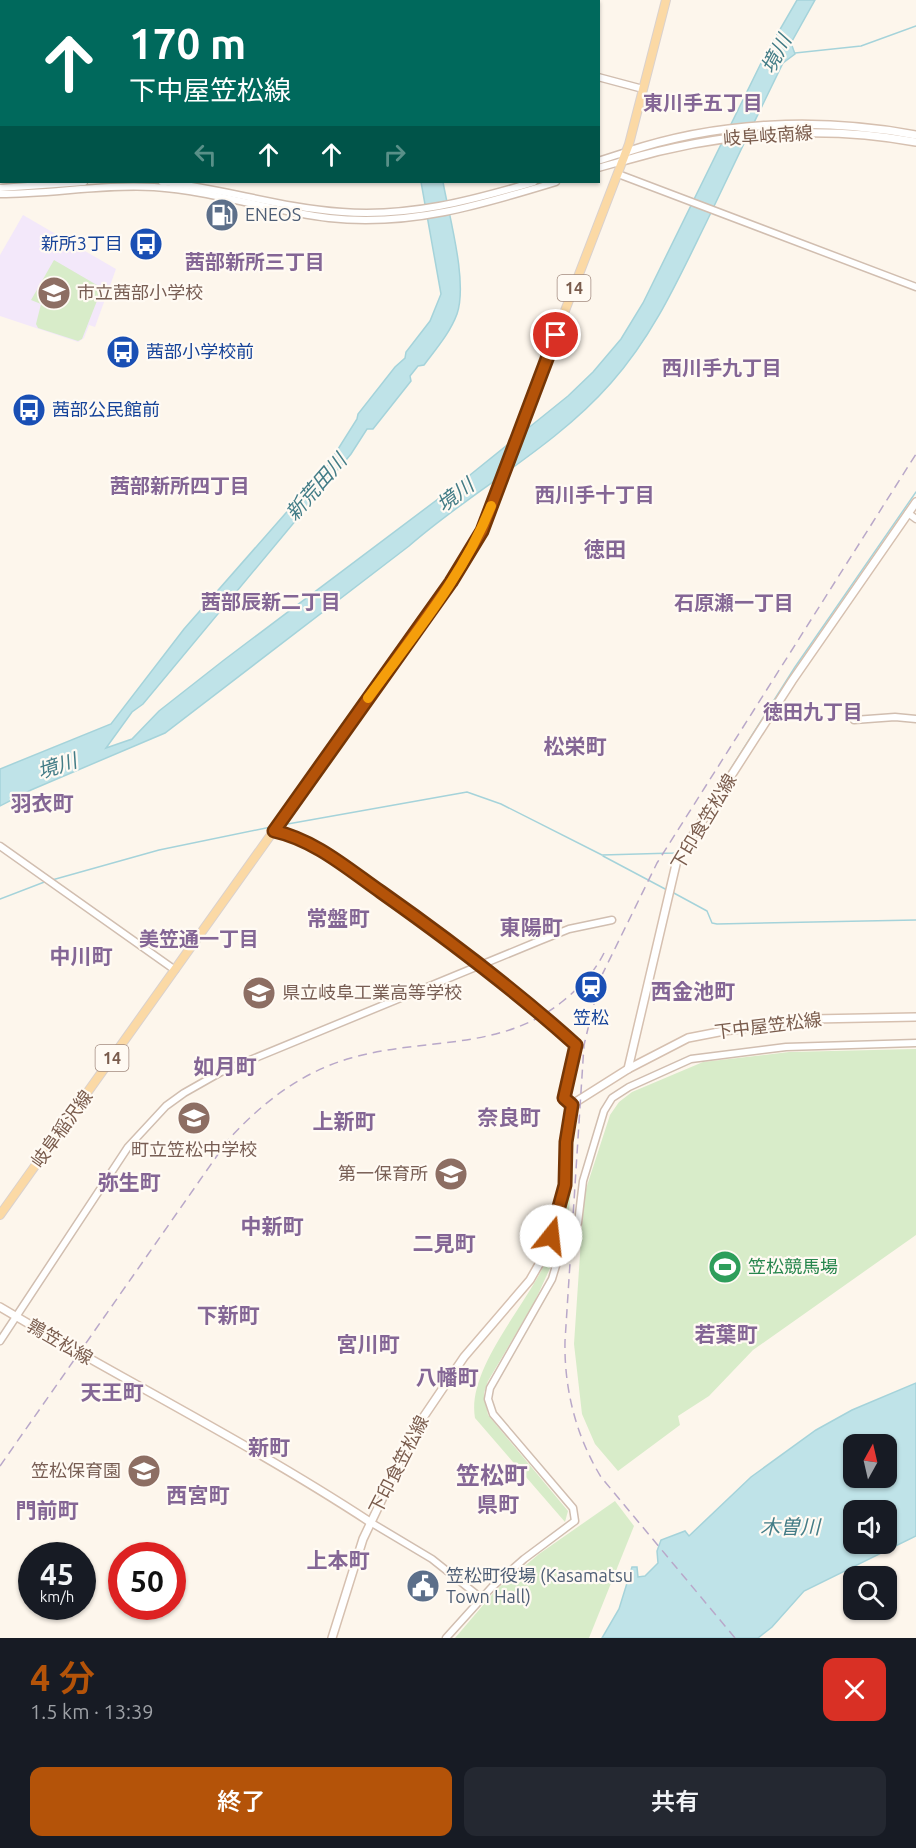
<!DOCTYPE html>
<html lang="ja">
<meta charset="utf-8">
<style>
body{margin:0;font-family:Ubuntu,"Noto Sans JP",sans-serif;background:#242831;color:#f1f3f6;height:100vh;display:flex;flex-direction:column;font-size:22px;white-space:nowrap}
*{box-sizing:border-box;margin:0}
p{font-size:20px;color:#9ea1a6}
.icon{flex:none;width:33px;height:33px;fill:none;stroke:currentColor;stroke-width:2;stroke-linecap:round;stroke-linejoin:round}
.map{position:relative;height:1638px;overflow:hidden}
.side{display:flex;flex-direction:column;background:#171b24;flex:1}
.side>*{flex:none}
.hud{position:absolute;left:0px;top:0px;width:600px;height:183px;box-shadow:0 2px 4px #0004;background:#00695c;color:#fff;overflow:hidden}
.needle{width:39px;rotate:8deg}
.fabs{position:absolute;left:843px;top:1434px;display:grid;gap:12px}
.fabs a{display:grid;place-items:center;width:54px;height:54px;border-radius:12px;background:#171b24;box-shadow:0 2px 4px #0004;font-size:30px}
.speed{position:absolute;left:18px;top:1542px;display:flex;gap:12px;font-size:30px;font-weight:700;text-align:center}
.speed>*{display:grid;place-content:center;width:78px;height:78px;border-radius:50%;background:#171b24;box-shadow:0 2px 4px #0004;line-height:1}
.speed small{font-size:15px;font-weight:400}
.speed .limit{border:9px solid #d22;background:#fff;color:#111}
.pin{position:absolute;display:grid;place-items:center;width:51px;height:51px;color:#fff;margin:-26px;border:3px solid #fff;border-radius:50%;box-shadow:0 2px 6px #0007}
.me{position:absolute;width:66px;margin:-33px;rotate:16deg;stroke-linejoin:round;filter:drop-shadow(0 0 4px #0008)}
.turn{display:flex;align-items:center;gap:21px;height:126px;padding:0 30px;font-size:27px}
.turn .icon{width:78px;height:78px;stroke-width:2.5}
.turn b{display:block;font-size:42px;line-height:51px}
.lanes{display:flex;align-items:center;height:57px;padding:0 30px;background:#0003;justify-content:center;gap:30px;direction:ltr}
.lanes .off{opacity:.35}
.round{display:grid;place-items:center;flex:none;width:63px;height:63px;border-radius:12px;background:#242831}
.summary{display:flex;align-items:center;justify-content:space-between;height:102px;padding:0 30px}
h1{font-size:36px;font-weight:600;line-height:45px;color:#b45309}
.cta{display:flex;gap:12px;margin-top:auto;padding:12px 30px}
.cta a{flex:1;height:69px;border-radius:12px;background:#b45309;color:#fff;font-size:24px;font-weight:600;line-height:69px;text-align:center}
.cta a+a{background:#242831;color:#f1f3f6}
.map>svg:first-child{display:block}
</style>
<div class="map">
<svg width="916" height="1638" viewBox="0 0 916 1638">
<rect width="100%" height="100%" fill="#fdf6ec"/>
<polygon fill="#f3e8fa" points="23,215 116,269 95,327 89,325 84,338 78,342 0,316 0,255"/>
<g fill="#d8ecc9">
<polygon points="54,260 102,288 82,339 78,341 38,328 36,324 41,304 31,300"/>
<polygon points="916,1049 916,1235 753,1350 709,1396 678,1416 680,1425 618,1471 595,1444 582,1414 574,1344 584,1195 610,1115 619,1102 632,1092 703,1062 789,1052"/>
<path d="M570 1151 573 1173 567 1229 561 1236 557 1253 534 1303 488 1381 484 1393 488 1415 568 1511 565 1522 475 1418C466 1367 531 1301 549 1254 562 1222 568 1186 570 1151Z"/>
<polygon points="615,1501 634,1526 589,1638 455,1638 496,1590 539,1554"/>
</g>
<g fill="#bfe3e8" stroke="#a5d3da" stroke-width="1.5" fill-rule="evenodd">
<path d="M797 0H815L791 43 795 54 783 63C757 116 731 170 706 223 678 280 653 336 611 383 554 448 474 489 409 546L165 733 31 790 0 806V769L111 724 184 629 328 465 357 419 358 414 395 367 405 358 406 352 430 321 441 294 421 182H443C449 216 468 282 457 314 450 333 436 349 424 365L418 366 410 376 411 381 373 429H367L351 454 143 704 132 712 106 748 132 739 159 711 224 660 470 475 568 396 593 372 621 339 643 303 764 57Z"/>
<path d="M916 1383V1536L804 1591 772 1627 758 1638H602L619 1609 632 1567H637L638 1577 645 1576 658 1563 657 1551 661 1540 685 1531 689 1536 751 1477 816 1430 852 1410ZM886 1444V1478H854V1444ZM886 1510V1544H854V1510Z"/>
</g>
<g fill="none" stroke-linecap="round" stroke-linejoin="round">
<g stroke="#a5d3da" stroke-width="1.5">
<polyline points="795,53 861,46 916,26"/>
<polyline points="282,825 467,792 501,804 602,855 674,853 679,851"/>
<polyline points="694,827 795,667 916,492"/>
<polyline points="603,856 667,890"/>
<polyline points="52,880 159,850 271,827"/>
<polyline points="672,892 707,911 712,923 717,924 916,920"/>
<polyline points="0,899 47,881"/>
</g>
<defs>
<g id="tertiary">
<polyline points="0,56 2,55"/>
<polyline points="0,61 2,62"/>
<polyline points="598,77 643,89"/>
<polyline points="598,161 626,152"/>
<polyline points="598,168 623,161"/>
<polyline points="618,174 916,287"/>
<path d="M162 182C222 188 281 208 342 212 409 217 470 201 534 182"/>
<polyline points="0,188 84,182"/>
<path d="M0 194C52 194 102 184 154 187 213 191 270 211 329 218 409 227 481 205 556 182"/>
<polyline points="908,513 916,519"/>
<polyline points="854,720 895,717 916,719"/>
<polyline points="0,846 175,970"/>
<polyline points="0,1341 128,1147 166,1106 184,1093 221,1072 539,941 569,929 612,920"/>
<polyline points="370,1522 432,1559 481,1598"/>
<polyline points="446,1638 492,1587 524,1559 575,1521 573,1508 493,1414 488,1399 490,1388 552,1279 565,1236 578,1223 583,1181 604,1111 612,1098 629,1087 691,1059 786,1047 916,1043"/>
</g>
<g id="secondary">
<polyline points="6,2 7,0"/>
<polyline points="0,34 2,27"/>
<path d="M626 152C719 121 820 117 916 135"/>
<path d="M623 161C717 133 819 124 916 142"/>
<path d="M274 831C316 841 351 871 385 895 451 942 516 991 575 1045L564 1098 571 1105"/>
<polyline points="628,1069 677,860 792,681 916,502"/>
<path d="M0 1307C123 1380 251 1444 370 1522"/>
<polyline points="332,1638 363,1539 416,1428 464,1357 530,1280 546,1252 565,1185 566,1142 571,1105 628,1069 688,1038 724,1031 813,1019 916,1017"/>
</g>
<polyline id="primary" points="0,1215 451,582 475,545 629,144 666,0"/>
</defs>
<use href="#tertiary" stroke="#d1beb0" stroke-width="9"/>
<use href="#secondary" stroke="#d6c0b0" stroke-width="10"/>
<use href="#primary" stroke="#dad1cd" stroke-width="10"/>
<use href="#tertiary" stroke="#fff" stroke-width="6"/>
<use href="#secondary" stroke="#fff" stroke-width="7"/>
<use href="#primary" stroke="#fbd9a5" stroke-width="8"/>
<g stroke="#b9a8c9" stroke-width="1.5" stroke-dasharray="9 6" stroke-linecap="butt">
<path d="M0 1466 228 1140C262 1103 301 1072 351 1058 423 1037 501 1052 563 1001 580 987 594 973 604 953"/>
<path d="M735 1638 601 1477C576 1436 564 1389 565 1341L584 1045 600 979 657 863 916 454"/>
</g>
</g>
<g fill="none" stroke-linecap="round" stroke-linejoin="round">
<defs>
<path id="route" d="M551 1236 565 1185 566 1142 572 1105 564 1098 576 1045C515 990 449 940 381 892 348 869 315 840 274 831L451 582 482 531 556 335"/>
</defs>
<use href="#route" stroke="#753606" stroke-width="15"/>
<use href="#route" stroke="#b45309" stroke-width="10"/>
<path stroke="#f59e0b" stroke-width="10" d="M368 698C412 637 463 577 491 506"/>
</g>
<defs>
<symbol id="fuel-disc" viewBox="-11 -11 22 22"><circle r="9.5" fill="#5c6f8a" stroke="#fffaf3"/><path d="M-5.5-6h7V0h2V4h1.3V-2.5L3-4.5l.8-.8L6-3V5H2.5V1h-1V6h-7ZM-4.2-4.7v3.2H.2V-4.7Z" fill="#fff"/></symbol>
<symbol id="bus-disc" viewBox="-11 -11 22 22"><circle r="9.5" fill="#1a4fb4" stroke="#fffaf3"/><path d="M-5-6H5V4H4V6H2V4H-2V6H-4V4H-5ZM-3.5-4V0h7V-4ZM-3.5 1.2v1.5H-2V1.2ZM2 1.2v1.5H3.5V1.2Z" fill="#fff"/></symbol>
<symbol id="school-disc" viewBox="-11 -11 22 22"><circle r="9.5" fill="#8d6e63" stroke="#fffaf3"/><path d="M0-5L7-2L0 1L-7-2ZM-4 1L0 2.5L4 1V4Q0 6-4 4Z" fill="#fff"/></symbol>
<symbol id="station-disc" viewBox="-11 -11 22 22"><circle r="9.5" fill="#1a4fb4" stroke="#fffaf3"/><path d="M-3-6H3Q5-6 5-4V2Q5 4 3 4L4.5 6H3L1.5 4h-3L-3 6H-4.5L-3 4Q-5 4-5 2V-4Q-5-6-3-6ZM-3.5-4v3h7v-3ZM-3.5 1v1.5H-2V1ZM2 1v1.5H3.5V1Z" fill="#fff"/></symbol>
<symbol id="stadium-disc" viewBox="-11 -11 22 22"><circle r="9.5" fill="#2e9e5b" stroke="#fffaf3"/><path d="M0-5a6.5 5 0 1 0 0 10a6.5 5 0 1 0 0-10ZM-3.5-1.8h7v3.6h-7Z" fill="#fff"/></symbol>
<symbol id="civic-disc" viewBox="-11 -11 22 22"><circle r="9.5" fill="#5c6f8a" stroke="#fffaf3"/><path d="M-.6-6.5H3V-4.5H.6V-3L4-1V1h2V6H-6V1h2V-1L-.6-3ZM-1.2 2.5V6h2.4V2.5Z" fill="#fff"/></symbol>
</defs>
<g fill-rule="evenodd">
<use href="#fuel-disc" x="203" y="196" width="38" height="38"/>
<use href="#bus-disc" x="127" y="225" width="38" height="38"/>
<use href="#school-disc" x="35" y="274" width="38" height="38"/>
<use href="#bus-disc" x="104" y="333" width="38" height="38"/>
<use href="#bus-disc" x="10" y="391" width="38" height="38"/>
<use href="#station-disc" x="572" y="968" width="38" height="38"/>
<use href="#school-disc" x="240" y="974" width="38" height="38"/>
<use href="#school-disc" x="175" y="1099" width="38" height="38"/>
<use href="#school-disc" x="432" y="1155" width="38" height="38"/>
<use href="#stadium-disc" x="706" y="1248" width="38" height="38"/>
<use href="#school-disc" x="125" y="1452" width="38" height="38"/>
<use href="#civic-disc" x="404" y="1567" width="38" height="38"/>
</g>
<g text-anchor="middle" stroke-width="4.5" stroke-linejoin="round" paint-order="stroke">
<g fill="#fffaf3" stroke="#a28b7f" stroke-width="1.5">
<rect x="557.5" y="275" width="33" height="26" rx="4.5"/>
<rect x="95.5" y="1045" width="33" height="26" rx="4.5"/>
</g>
<g font-size="16" font-weight="bold" fill="#7a5c4d">
<text x="574" y="294">14</text>
<text x="112" y="1064">14</text>
</g>
<g font-size="18" fill="#7a5c4d" stroke="#fffaf3">
<text transform="translate(768 136) rotate(-4)" y="6">岐阜岐南線</text>
<text transform="translate(704 822) rotate(-59)" y="6">下印食笠松線</text>
<text transform="translate(768 1026) rotate(-7)" y="6">下中屋笠松線</text>
<text transform="translate(62 1129) rotate(-54)" y="6">岐阜稲沢線</text>
<text transform="translate(60 1342) rotate(30)" y="6">鶉笠松線</text>
<text transform="translate(399 1465) rotate(-63)" y="6">下印食笠松線</text>
</g>
<g font-size="18" fill="#4e5e75" stroke="#fffaf3" text-anchor="start">
<text x="245" y="221">ENEOS</text>
<text x="446" y="1582">笠松町役場 (Kasamatsu<tspan x="446" dy="21">Town Hall)</tspan></text>
</g>
<g font-size="18" fill="#164399" stroke="#fffaf3" text-anchor="start">
<text x="123" y="250" text-anchor="end">新所3丁目</text>
<text x="146" y="358">茜部小学校前</text>
<text x="52" y="416">茜部公民館前</text>
<text x="591" y="1024" text-anchor="middle">笠松</text>
</g>
<g font-size="18" fill="#785e54" stroke="#fffaf3" text-anchor="start">
<text x="77" y="299">市立茜部小学校</text>
<text x="282" y="999">県立岐阜工業高等学校</text>
<text x="194" y="1156" text-anchor="middle">町立笠松中学校</text>
<text x="428" y="1180" text-anchor="end">第一保育所</text>
<text x="121" y="1477" text-anchor="end">笠松保育園</text>
</g>
<g font-size="18" fill="#27864d" stroke="#fffaf3" text-anchor="start">
<text x="748" y="1273">笠松競馬場</text>
</g>
<g font-size="20" font-style="italic" fill="#437c86" stroke="#fffaf3">
<text transform="translate(776 54) rotate(-62)" y="7">境川</text>
<text transform="translate(316 487) rotate(-49)" y="7">新荒田川</text>
<text transform="translate(455 495) rotate(-37)" y="7">境川</text>
<text transform="translate(57 766) rotate(-18)" y="7">境川</text>
<text x="790" y="1534">木曽川</text>
</g>
<g font-size="20" font-weight="bold" fill="#846695" stroke="#fffaf3">
<text x="703" y="110">東川手五丁目</text>
<text x="255" y="269">茜部新所三丁目</text>
<text x="722" y="375">西川手九丁目</text>
<text x="180" y="493">茜部新所四丁目</text>
<text x="595" y="502">西川手十丁目</text>
<text x="271" y="609">茜部辰新二丁目</text>
<text x="734" y="610">石原瀬一丁目</text>
<text x="813" y="719">徳田九丁目</text>
<text x="199" y="946">美笠通一丁目</text>
</g>
<g font-size="21" font-weight="bold" fill="#846695" stroke="#fffaf3">
<text x="605" y="557">徳田</text>
<text x="575" y="754">松栄町</text>
<text x="42" y="811">羽衣町</text>
<text x="338" y="926">常盤町</text>
<text x="531" y="935">東陽町</text>
<text x="81" y="964">中川町</text>
<text x="693" y="999">西金池町</text>
<text x="225" y="1074">如月町</text>
<text x="509" y="1125">奈良町</text>
<text x="344" y="1129">上新町</text>
<text x="129" y="1190">弥生町</text>
<text x="272" y="1234">中新町</text>
<text x="444" y="1251">二見町</text>
<text x="228" y="1323">下新町</text>
<text x="726" y="1342">若葉町</text>
<text x="368" y="1352">宮川町</text>
<text x="447" y="1385">八幡町</text>
<text x="112" y="1400">天王町</text>
<text x="269" y="1455">新町</text>
<text x="198" y="1503">西宮町</text>
<text x="498" y="1512">県町</text>
<text x="47" y="1518">門前町</text>
<text x="338" y="1568">上本町</text>
</g>
<g font-size="24" font-weight="bold" fill="#846695" stroke="#fffaf3">
<text x="492" y="1484">笠松町</text>
</g>
</g>
</svg>
<div class="fabs">
<a><svg class="needle" viewBox="-14 -14 28 28"><path d="M0-13l5 13h-10z" fill="#e53935"/><path d="M0 13l5-13h-10z" fill="#9ea1a6"/></svg></a>
<a><svg class="icon" aria-label="sound" viewBox="0 0 24 24"><path d="M4 9h4l5-4v14l-5-4H4zM17 9q2 3 0 6"/></svg></a>
<a><svg class="icon" aria-label="search" viewBox="0 0 24 24"><circle cx="10" cy="10" r="6"/><path d="M15 15l6 6"/></svg></a>
</div>
<div class="speed"><div>45<small>km/h</small></div><div class="limit">50</div></div>
<div class="pin" style="left:556px;top:335px;background:#d93025"><svg class="icon" aria-label="arrive" viewBox="0 0 24 24"><path d="M6 21V4h12l-3 4 3 4H6"/></svg></div>
<svg class="me" style="left:551px;top:1236px" viewBox="-20 -20 40 40"><circle r="19" fill="#fff"/><path d="M0-13L10 11 0 6-10 11z" fill="#b45309"/></svg>
<div class="hud">
<div class="turn"><svg class="icon" aria-label="ahead" viewBox="0 0 24 24"><path d="M12 20V5M6 11l6-6 6 6"/></svg><div><b>170 m</b>下中屋笠松線</div></div>
<div class="lanes"><svg class="icon off" aria-label="left" viewBox="0 0 24 24"><path d="M17 20v-9H6M10 6l-5 5 5 5"/></svg><svg class="icon" aria-label="ahead" viewBox="0 0 24 24"><path d="M12 20V5M6 11l6-6 6 6"/></svg><svg class="icon" aria-label="ahead" viewBox="0 0 24 24"><path d="M12 20V5M6 11l6-6 6 6"/></svg><svg class="icon off" aria-label="right" viewBox="0 0 24 24"><path d="M7 20v-9h11M14 6l5 5-5 5"/></svg></div>
</div>
</div>
<section class="side">
<div class="summary"><div><h1>4 分</h1><p>1.5 km · 13:39</p></div><a class="round" style="background:#d93025;color:#fff"><svg class="icon" aria-label="close" viewBox="0 0 24 24"><path d="M6 6l12 12M18 6L6 18"/></svg></a></div>
<div class="cta"><a>終了</a><a>共有</a></div>
</section>
